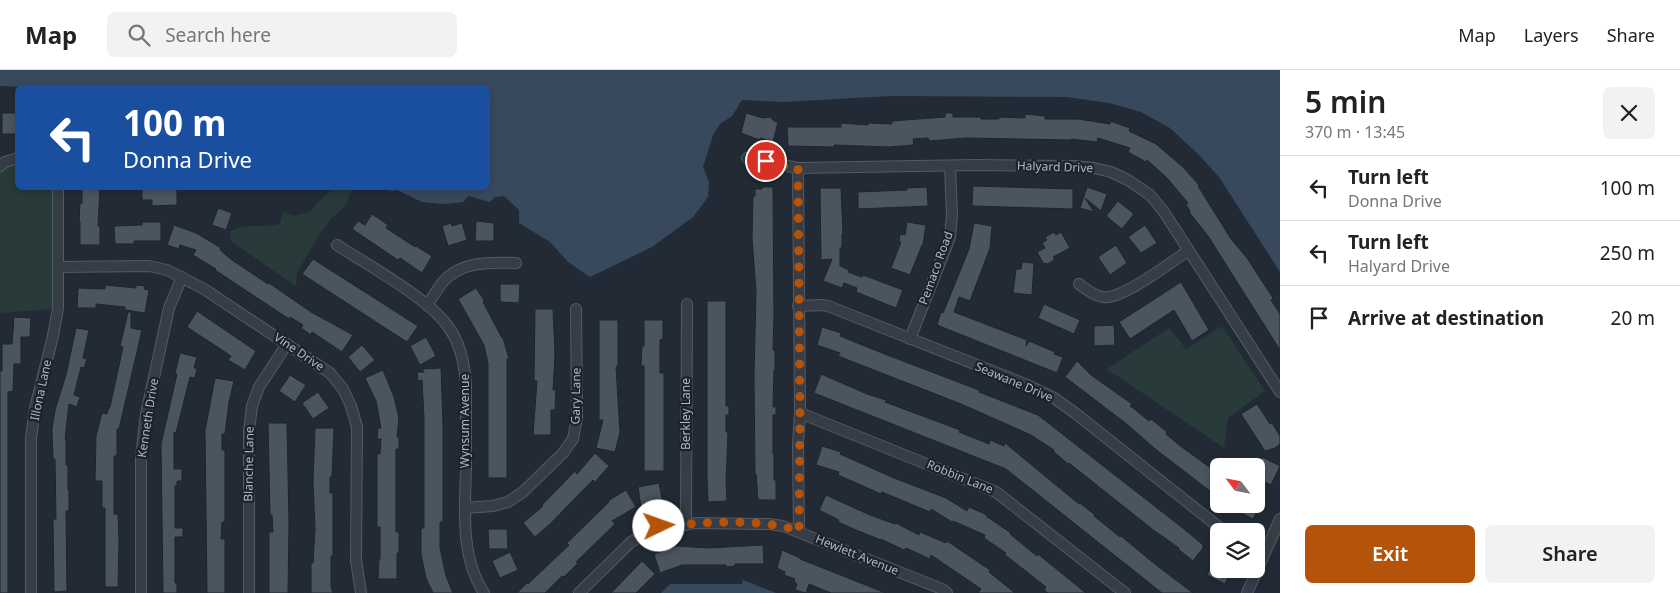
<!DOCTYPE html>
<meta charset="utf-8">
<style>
body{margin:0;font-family:"Noto Sans",sans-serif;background:#f2f2f2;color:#222;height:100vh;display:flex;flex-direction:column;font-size:19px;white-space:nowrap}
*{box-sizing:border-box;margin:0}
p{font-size:16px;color:#767676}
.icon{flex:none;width:28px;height:28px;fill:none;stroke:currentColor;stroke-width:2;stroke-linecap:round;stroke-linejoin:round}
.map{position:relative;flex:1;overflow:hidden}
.sheet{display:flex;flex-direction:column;background:#fff;width:400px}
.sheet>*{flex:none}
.guide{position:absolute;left:15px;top:15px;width:475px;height:105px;border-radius:8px;box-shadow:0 2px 8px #0003;background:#1a4fa0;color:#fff;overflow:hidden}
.needle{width:32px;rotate:302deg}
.tools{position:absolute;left:1210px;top:388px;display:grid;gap:10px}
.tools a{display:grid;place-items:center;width:55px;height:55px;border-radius:8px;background:#fff;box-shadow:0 2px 8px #0003;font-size:25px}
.pin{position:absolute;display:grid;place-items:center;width:42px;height:42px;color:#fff;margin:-21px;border:2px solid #fff;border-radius:50%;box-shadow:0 1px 5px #0007}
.me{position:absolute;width:55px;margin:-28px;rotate:87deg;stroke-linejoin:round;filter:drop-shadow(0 0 4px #0008)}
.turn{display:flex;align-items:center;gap:18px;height:105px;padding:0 25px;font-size:22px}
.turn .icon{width:65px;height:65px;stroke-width:2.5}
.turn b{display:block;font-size:35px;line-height:42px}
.round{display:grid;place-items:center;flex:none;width:52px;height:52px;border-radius:8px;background:#f2f2f2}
.head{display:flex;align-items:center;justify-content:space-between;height:85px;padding:0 25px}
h1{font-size:30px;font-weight:600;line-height:38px}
.action{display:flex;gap:10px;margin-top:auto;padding:10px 25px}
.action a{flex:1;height:58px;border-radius:8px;background:#b45309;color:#fff;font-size:20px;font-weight:600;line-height:58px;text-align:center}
.action a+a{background:#f2f2f2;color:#222}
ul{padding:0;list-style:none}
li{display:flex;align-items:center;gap:15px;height:65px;padding:0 25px;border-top:1px solid #e0e0e0}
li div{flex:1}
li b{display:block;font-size:19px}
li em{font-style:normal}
header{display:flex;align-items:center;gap:30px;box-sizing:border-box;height:70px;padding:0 25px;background:#fff;border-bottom:1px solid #e0e0e0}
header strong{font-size:24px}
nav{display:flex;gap:28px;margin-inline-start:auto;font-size:18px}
.search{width:350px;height:45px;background:#f2f2f2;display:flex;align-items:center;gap:12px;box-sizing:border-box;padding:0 18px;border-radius:8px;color:#767676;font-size:19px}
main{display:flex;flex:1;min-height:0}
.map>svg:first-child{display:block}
</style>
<header>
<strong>Map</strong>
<div class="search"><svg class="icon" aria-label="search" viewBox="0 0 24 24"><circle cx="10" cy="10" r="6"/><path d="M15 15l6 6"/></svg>Search here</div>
<nav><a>Map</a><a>Layers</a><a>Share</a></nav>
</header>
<main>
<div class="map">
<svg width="1280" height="523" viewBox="0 0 1280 523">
<rect width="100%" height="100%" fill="#222b35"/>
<g fill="#283a3a">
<polygon points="17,92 18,118 56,118 55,239 0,243 0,99"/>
<path d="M332 118 353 119 345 136 332 148 319 165 297 203 296 216 232 172 230 167 231 161C246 153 264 158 280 154L283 141 293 146 310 142C316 133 325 127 332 118Z"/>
<polygon points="1222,256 1265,321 1228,348 1224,378 1107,299 1169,258 1186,279"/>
</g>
<g fill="#39495d">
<polygon points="0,0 1280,0 1280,202 1219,107 1198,84 1170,58 1141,42 1109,33 1067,27 890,26 783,32 742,30 732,46 720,54 713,65 703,97 709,112 708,127 693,147 652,177 590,207 568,192 550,172 519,153 519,140 504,126 495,127 490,132 468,126 463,132 443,134 422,132 397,120 392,121 379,118 488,118 488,18 29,17 0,16"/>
<polygon points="743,510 776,523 661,523 670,514 742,514"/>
</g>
<g fill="#4b5560" stroke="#1d242c">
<rect x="2" y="43" width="16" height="21"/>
<polygon points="746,43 763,48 770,47 774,51 778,52 773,72 760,68 760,70 741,63"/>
<polygon points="945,43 953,43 953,47 981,47 981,49 999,49 999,47 1025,48 1025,44 1045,46 1045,49 1078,49 1110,54 1110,51 1130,58 1129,61 1156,74 1183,97 1199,115 1198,116 1231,169 1247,188 1273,228 1271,230 1280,244 1280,280 1208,166 1189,142 1190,141 1186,135 1188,133 1167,108 1147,90 1146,92 1128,82 1130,78 1098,68 1097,72 1071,69 1071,70 966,68 929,71 928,68 913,69 914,75 889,77 834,75 834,77 788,76 787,57 841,57 841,53 868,55 868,53 892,54 892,51 945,47"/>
<polygon points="973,116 1073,119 1073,139 972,136"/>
<polygon points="762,117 773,117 774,247 773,280 775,280 775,300 774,300 773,337 776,337 776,345 773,345 773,384 774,384 774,410 776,410 776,430 758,430 756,404 755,404 754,306 756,221 752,168 753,126 755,126 755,119 762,119"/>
<polygon points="927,117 928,136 858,139 858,122 907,120 907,118"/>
<polygon points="1087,117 1107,124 1101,141 1085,128 1094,142 1080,138"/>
<polygon points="82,118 100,118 98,156 100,156 100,175 80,175 80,152 79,152 80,133 82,133"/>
<polygon points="142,118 177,118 177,135 152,136 152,130 142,130"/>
<polygon points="820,118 841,118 843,164 842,164 842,178 840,178 840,196 849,200 848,202 862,207 863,205 903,220 896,238 856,222 857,218 844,213 842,218 823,211 832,189 821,190"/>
<polygon points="1118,131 1134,144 1122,159 1106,146"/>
<polygon points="218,138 232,143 226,160 212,155"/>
<polygon points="372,144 388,155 386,158 415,177 416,176 432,186 422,203 400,188 398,190 352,159 358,151 365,155"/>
<polygon points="476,151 494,153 494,171 475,171"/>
<polygon points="142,152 161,152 161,171 134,171 134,174 115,174 114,156 142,155"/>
<polygon points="907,152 926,155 923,175 922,175 910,205 891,198 901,172 899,172 900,164 905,165"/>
<polygon points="451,153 452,156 462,153 467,170 448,176 442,156"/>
<polygon points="974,153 992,156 990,178 970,231 959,227 954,242 1027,270 1026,276 1029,271 1055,282 1054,284 1063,287 1057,303 937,255 941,242 943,243 969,179"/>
<polygon points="174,155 196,163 221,178 220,180 232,190 268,214 269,213 311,242 353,265 342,282 312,262 311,265 301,258 303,255 290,247 289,249 215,200 216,199 193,185 196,180 180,175 179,179 167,175"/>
<polygon points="1145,155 1157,173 1141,183 1128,167"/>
<polygon points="1054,162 1056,165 1061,162 1070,178 1053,187 1055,189 1048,194 1043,193 1037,182 1045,178 1042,173 1047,170 1045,167"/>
<polygon points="1116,175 1127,193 1110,205 1098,187"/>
<polygon points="313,189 418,256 407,272 302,204"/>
<polygon points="1022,192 1034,193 1032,225 1013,223 1016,199 1021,199"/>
<polygon points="1181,212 1209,260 1192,271 1174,240 1130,269 1119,252"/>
<polygon points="500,214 520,214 519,233 500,232"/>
<polygon points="105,215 136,218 136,215 145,216 144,219 149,220 145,243 125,240 125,237 96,234 96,238 77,238 78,218 105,219"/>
<polygon points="476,218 485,232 483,232 502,268 503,268 509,289 507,289 507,408 488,408 488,293 484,275 458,229"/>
<polygon points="707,231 726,231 726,336 729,336 729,345 726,345 726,362 728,362 726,413 727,431 708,432 707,408"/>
<polygon points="1044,234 1080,250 1074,264 1038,248"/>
<polygon points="535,239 553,239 555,285 553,320 556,320 555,340 551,340 551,365 533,365 537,311 534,311"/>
<polygon points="197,241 256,281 245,300 228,290 231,286 187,257"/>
<polygon points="128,242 131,242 131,258 142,260 119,359 117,359 117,386 114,386 114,444 118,444 119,471 118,517 105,517 105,438 102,438 102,411 95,411 96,366 102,343 107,344 109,337 110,337 123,277 120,276"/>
<polygon points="14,247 31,248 30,267 21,267 21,294 14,294 13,321 8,322 8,523 0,523 0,301 2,301 2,274 12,274"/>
<polygon points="599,250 618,250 618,296 616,297 620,362 615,382 596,378 603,350 599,350"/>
<polygon points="644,250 663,250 663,269 660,270 660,303 664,303 664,401 644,401 644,296 641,296 642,276 644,276"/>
<polygon points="1114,255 1115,275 1094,276 1094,256"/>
<polygon points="822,257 841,263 840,266 887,285 979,320 979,322 1038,345 1184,459 1203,475 1203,478 1193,491 1178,479 1179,478 1152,459 1069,393 1068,394 1053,381 1054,380 1031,365 961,334 838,286 840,283 817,275"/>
<polygon points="76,258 89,260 83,288 87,289 84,298 81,297 74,325 80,327 77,337 69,334 65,369 66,369 66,395 68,395 68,420 69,420 69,441 66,441 67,521 54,522 53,449 56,449 55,389 53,389 52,359 55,340 66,305"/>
<polygon points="426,267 436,286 420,295 410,276"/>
<polygon points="362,275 375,290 360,302 348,287"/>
<polygon points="180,283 197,287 194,298 197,298 195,308 190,307 176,363 174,362 174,399 182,399 182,411 177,411 177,416 175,416 175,458 183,458 183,467 175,467 175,513 177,513 177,523 163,523 161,374 177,304 175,303"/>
<polygon points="1077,291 1091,305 1132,334 1130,336 1133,338 1149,351 1151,349 1167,362 1166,364 1179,375 1219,404 1219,428 1154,378 1128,355 1065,307"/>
<polygon points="441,298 443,353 443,452 440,452 440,478 446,506 453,523 433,523 426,508 421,484 421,458 424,458 424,348 422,310 418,311 417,302 424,302 422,299"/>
<polygon points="383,300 394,327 399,348 397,367 399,367 399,379 396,379 396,462 399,462 399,483 397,483 397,509 378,509 379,489 380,489 380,457 377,457 377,384 380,384 381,369 377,369 378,358 381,358 376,331 365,308"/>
<polygon points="821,304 867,324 886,330 885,332 960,360 959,362 989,374 990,370 1004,376 1005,373 1079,434 1080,433 1095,445 1094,446 1120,467 1121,466 1156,495 1193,523 1162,523 1006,399 814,323"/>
<polygon points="290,305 306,315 295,332 279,321"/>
<polygon points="215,308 234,311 229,332 225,364 222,364 222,380 225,380 225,452 222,452 221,469 225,469 225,523 207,523 205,361"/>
<polygon points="318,322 329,338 313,349 302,333"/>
<polygon points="1257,334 1270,354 1272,353 1280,366 1280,374 1275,378 1265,381 1241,344"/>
<polygon points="268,353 287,353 289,454 288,523 269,523 269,462 273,462 272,445 270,445"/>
<polygon points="315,358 334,358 332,407 330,407 330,423 333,423 333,486 331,486 331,517 333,523 311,523 311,493 313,493 315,459 313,411"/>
<polygon points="822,376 841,382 840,384 894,408 946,428 967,441 969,437 987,445 986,446 1011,463 1010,464 1037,486 1038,484 1086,523 1048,523 1044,520 1046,517 1004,484 1006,483 984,468 985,465 953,451 952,452 931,439 930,442 882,422 881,424 838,405 839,402 816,395"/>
<polygon points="595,383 609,396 595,412 593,410 550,454 535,467 523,453 543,436 542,435 575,401 577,404"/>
<polygon points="1262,387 1280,396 1271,415 1256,408 1256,398"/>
<polygon points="659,413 663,433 641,437 638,417"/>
<polygon points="626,420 636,437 612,451 615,454 576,492 578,493 564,507 562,506 545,523 517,523 527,513 528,514 569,475 567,473 609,432 608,431"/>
<polygon points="826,425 870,445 895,454 896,453 919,465 920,462 946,473 947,471 990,500 989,502 1015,523 978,523 981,519 931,485 930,489 906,478 904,480 881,469 881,470 856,460 838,452 839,450 819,440"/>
<polygon points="1239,434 1261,434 1253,449 1237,441"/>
<polygon points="488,459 507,459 508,479 489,479"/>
<polygon points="763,475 764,494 735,494 735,496 726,497 726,495 682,495 660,503 654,484 677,476 708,478"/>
<polygon points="1219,479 1219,499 1232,499 1225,514 1207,505"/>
<polygon points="782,480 800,488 800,489 886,523 831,523 809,514 806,523 795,520 797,514 794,512 795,509 784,505 785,502 777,498"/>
<polygon points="510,482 518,500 500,508 492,491"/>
<polygon points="642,491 655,504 636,523 611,523"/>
</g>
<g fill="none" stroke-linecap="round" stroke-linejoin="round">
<defs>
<g id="minor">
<polyline points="747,88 798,98 976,95 1074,96 1094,98 1111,102 1128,110 1150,125 1164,142 1280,322"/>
<polyline points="0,96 5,92 18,88"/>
<polyline points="798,98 800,343 798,374 799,461"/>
<path d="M337 175C369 196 425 226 447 255 460 272 464 292 466 313 466 341 466 369 466 397 465 438 460 487 484 523"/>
<polyline points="58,197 149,196 167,200 204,219 330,303 343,319 351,336 357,357 356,490 361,523"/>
<path d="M1079 214C1086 219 1094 226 1103 227 1122 230 1171 192 1188 181"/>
<path d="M427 235C432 228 437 220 442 213 460 191 491 192 516 193"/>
<polyline points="798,236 821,235 828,236 1025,314 1054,328 1075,343 1220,458 1227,461"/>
<polyline points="910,269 950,167 952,145 950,96"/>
<polyline points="800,343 996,422 1125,523"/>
<polyline points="465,438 493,436 508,432 523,422 563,383 573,369 577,348 576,239"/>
<polyline points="686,455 687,234"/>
<polyline points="31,523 31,369 35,338 53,266 58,238 58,118"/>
<polyline points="141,523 141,388 146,344 169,238 182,207"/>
<polyline points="249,523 249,361 252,336 259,317 287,274"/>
<polyline points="579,523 631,472 659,456 698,453 769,454 783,456 942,519 947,523"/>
<polyline points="1247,523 1280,449"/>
</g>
</defs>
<use href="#minor" stroke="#535b63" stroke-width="12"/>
<use href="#minor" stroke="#363d46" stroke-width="10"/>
</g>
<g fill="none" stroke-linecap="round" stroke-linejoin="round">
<path stroke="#b45309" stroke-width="9" stroke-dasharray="0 16.2" d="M659 456C704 453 756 447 799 461L800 343 798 98 777 95 766 91"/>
</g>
<g text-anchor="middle" stroke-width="4.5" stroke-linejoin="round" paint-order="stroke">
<g font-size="12" fill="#b0b8c2" stroke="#1b222a">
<text transform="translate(1055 97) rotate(2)" y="4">Halyard Drive</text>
<text transform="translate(936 198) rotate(-70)" y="4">Pemaco Road</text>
<text transform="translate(299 282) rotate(34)" y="4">Vine Drive</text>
<text transform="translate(1014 312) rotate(23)" y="4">Seawane Drive</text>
<text transform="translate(41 320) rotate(-78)" y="4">Illona Lane</text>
<text transform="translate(576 326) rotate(-89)" y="4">Gary Lane</text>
<text transform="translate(686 344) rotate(-90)" y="4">Berkley Lane</text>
<text transform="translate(148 348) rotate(-81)" y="4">Kenneth Drive</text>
<text transform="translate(465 351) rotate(-90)" y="4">Wynsum Avenue</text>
<text transform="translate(249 394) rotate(-89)" y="4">Blanche Lane</text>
<text transform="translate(960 407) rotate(22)" y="4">Robbin Lane</text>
<text transform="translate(857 485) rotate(22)" y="4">Hewlett Avenue</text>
</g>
</g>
</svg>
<div class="tools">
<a><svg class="needle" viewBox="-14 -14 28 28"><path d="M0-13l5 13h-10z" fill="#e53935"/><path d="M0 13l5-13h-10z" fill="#767676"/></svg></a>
<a><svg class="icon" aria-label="layers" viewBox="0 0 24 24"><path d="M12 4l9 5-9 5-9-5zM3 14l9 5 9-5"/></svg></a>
</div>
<div class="pin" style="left:766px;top:91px;background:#d93025"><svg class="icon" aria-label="arrive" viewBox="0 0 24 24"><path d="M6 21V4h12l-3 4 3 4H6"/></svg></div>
<svg class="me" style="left:659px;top:456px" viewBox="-20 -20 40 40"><circle r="19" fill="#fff"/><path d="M0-13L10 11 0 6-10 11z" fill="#b45309"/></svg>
<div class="guide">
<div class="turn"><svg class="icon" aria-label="left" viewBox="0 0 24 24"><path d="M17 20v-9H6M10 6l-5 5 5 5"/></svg><div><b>100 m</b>Donna Drive</div></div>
</div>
</div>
<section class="sheet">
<div class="head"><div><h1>5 min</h1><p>370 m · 13:45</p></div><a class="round"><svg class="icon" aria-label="close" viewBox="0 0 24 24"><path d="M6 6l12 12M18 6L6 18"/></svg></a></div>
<ul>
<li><svg class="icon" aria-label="left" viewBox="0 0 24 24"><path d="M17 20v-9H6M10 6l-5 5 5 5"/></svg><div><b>Turn left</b><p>Donna Drive</p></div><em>100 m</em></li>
<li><svg class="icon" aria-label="left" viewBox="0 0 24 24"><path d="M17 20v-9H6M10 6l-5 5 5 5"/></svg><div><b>Turn left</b><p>Halyard Drive</p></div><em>250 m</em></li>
<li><svg class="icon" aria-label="arrive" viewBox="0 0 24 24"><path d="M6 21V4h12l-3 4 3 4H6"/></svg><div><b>Arrive at destination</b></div><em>20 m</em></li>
</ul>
<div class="action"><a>Exit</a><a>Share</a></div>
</section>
</main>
